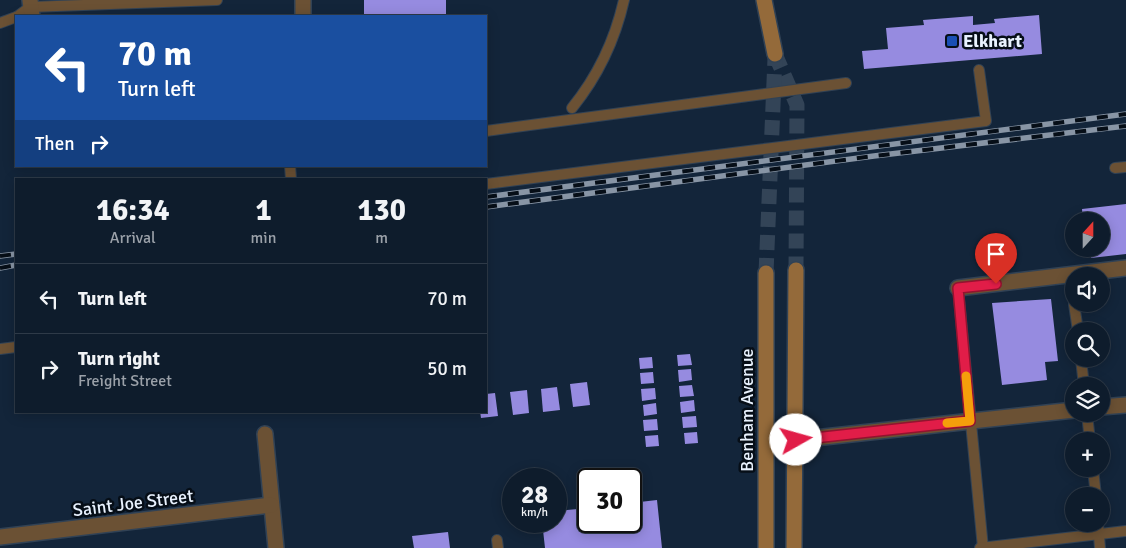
<!DOCTYPE html>
<meta charset="utf-8">
<style>
body{margin:0;font-family:Signika,sans-serif;background:#1c2938;color:#f1f3f6;height:100vh;display:flex;flex-direction:column;font-size:19px;white-space:nowrap}
*{box-sizing:border-box;margin:0}
p{font-size:16px;color:#9ba1a9}
.icon{flex:none;width:28px;height:28px;fill:none;stroke:currentColor;stroke-width:2;stroke-linecap:round;stroke-linejoin:round}
.map{position:relative;flex:1;overflow:hidden}
.sheet{position:absolute;left:15px;top:178px;width:472px;height:235px;display:flex;flex-direction:column;background:#0e1c2c;border-radius:0px;box-shadow:0 2px 12px #0003,0 0 0 1px #2e3a48}
.sheet>*{flex:none}
.top-card{position:absolute;left:15px;top:15px;width:472px;height:152px;border-radius:0px;box-shadow:0 2px 12px #0003,0 0 0 1px #2e3a48;background:#1a4fa0;color:#fff;overflow:hidden}
.needle{width:32px;rotate:21deg}
.fabs{position:absolute;left:1065px;top:212px;display:grid;gap:10px}
.fabs a{display:grid;place-items:center;width:45px;height:45px;border-radius:50%;background:#0e1c2c;box-shadow:0 2px 12px #0003,0 0 0 1px #2e3a48;font-size:25px}
.speed{position:absolute;left:502px;top:468px;display:flex;gap:10px;font-size:25px;font-weight:700;text-align:center}
.speed>*{display:grid;place-content:center;width:65px;height:65px;border-radius:50%;background:#0e1c2c;box-shadow:0 2px 12px #0003,0 0 0 1px #2e3a48;line-height:1}
.speed small{font-size:12px;font-weight:400}
.speed .limit{border:2px solid #111;border-radius:8px;background:#fff;color:#111}
.pin{position:absolute;display:grid;place-items:center;width:42px;height:42px;color:#fff;margin:-51px -21px;border-radius:50% 50% 50% 0;rotate:-45deg;box-shadow:0 0 5px #0007}
.pin .icon{rotate:45deg}
.me{position:absolute;width:55px;margin:-28px;rotate:83deg;stroke-linejoin:round;filter:drop-shadow(0 0 4px #0008)}
.turn{display:flex;align-items:center;gap:18px;height:105px;padding:0 20px;font-size:22px}
.turn .icon{width:65px;height:65px;stroke-width:2.5}
.turn b{display:block;font-size:35px;line-height:42px}
.then{display:flex;align-items:center;height:48px;padding:0 20px;background:#0003;gap:10px;font-size:19px}
.eta{display:flex;justify-content:space-evenly;align-items:center;height:85px;text-align:center}
.eta b{font-size:30px;font-weight:800;line-height:35px}
ul{padding:0;list-style:none}
li{display:flex;align-items:center;gap:15px;height:70px;padding:0 20px;border-top:1px solid #2e3a48}
li div{flex:1}
li b{display:block;font-size:19px}
li em{font-style:normal}
.map>svg:first-child{display:block}
</style>
<div class="map">
<svg width="1126" height="548" viewBox="0 0 1126 548">
<rect width="100%" height="100%" fill="#13253a"/>
<g fill="#968be0">
<rect x="364" y="0" width="82" height="16"/>
<polygon points="1039,15 1042,54 864,69 862,51 888,49 886,28 924,25 923,20 973,16 973,25 995,23 994,19"/>
<polygon points="1126,204 1126,254 1091,258 1090,249 1101,249 1101,221 1083,221 1082,209"/>
<polygon points="1051,299 1058,361 1045,362 1047,380 1002,385 992,303"/>
<polygon points="690,354 692,365 678,366 677,355"/>
<polygon points="652,357 653,368 640,369 639,358"/>
<polygon points="691,369 692,380 679,382 678,370"/>
<polygon points="653,372 654,383 641,384 640,373"/>
<polygon points="587,382 590,405 573,407 570,384"/>
<polygon points="692,385 694,396 680,397 679,386"/>
<polygon points="557,387 560,410 543,412 541,389"/>
<polygon points="655,388 656,399 642,401 641,389"/>
<polygon points="527,390 529,413 513,415 510,392"/>
<polygon points="495,393 498,416 481,418 480,411 486,411 486,394"/>
<polygon points="694,400 695,411 681,413 680,402"/>
<polygon points="656,403 657,414 644,416 643,405"/>
<polygon points="696,416 697,427 683,428 682,417"/>
<polygon points="657,419 658,430 644,431 643,420"/>
<polygon points="697,432 698,443 685,444 684,433"/>
<polygon points="658,435 659,446 646,447 645,436"/>
<polygon points="657,500 662,548 545,548 542,521 556,521 556,511 589,508 589,521 631,521 631,503"/>
<polygon points="448,532 450,548 414,548 412,536"/>
</g>
<g fill="none" stroke-linecap="round" stroke-linejoin="round">
<g stroke="#334457" stroke-width="15" stroke-dasharray="15 8" stroke-linecap="butt">
<polyline points="775,54 797,105 796,270"/>
<polyline points="766,273 775,58"/>
</g>
<defs>
<g id="service">
<polyline points="18,16 30,7 217,0"/>
<polyline points="0,23 16,17"/>
<path d="M572 108C598 76 615 40 624 0"/>
<polyline points="486,131 846,83"/>
<polyline points="290,166 291,179"/>
<polyline points="1115,168 1126,167"/>
<polyline points="486,184 986,121 979,70"/>
<polyline points="1071,275 1074,298"/>
<polyline points="958,288 983,548"/>
<polyline points="1074,304 1078,331"/>
<polyline points="0,349 16,347"/>
<polyline points="1081,359 1084,386"/>
<polyline points="1087,414 1090,441"/>
<polyline points="1093,469 1096,496"/>
<polyline points="1098,524 1100,548"/>
<polyline points="497,540 498,548"/>
<polyline points="980,548 1126,531"/>
</g>
<g id="minor">
<polyline points="30,0 32,16"/>
<polyline points="303,16 303,0"/>
<polyline points="958,288 1126,268"/>
<polyline points="1101,407 1126,405"/>
<polyline points="265,434 276,548"/>
<polyline points="796,440 1074,410"/>
<polyline points="0,537 271,505"/>
</g>
<g id="secondary">
<polyline points="764,0 775,54"/>
<polyline points="766,548 766,273"/>
<polyline points="794,548 796,270"/>
</g>
</defs>
<use href="#service" stroke="#314255" stroke-width="12"/>
<use href="#minor" stroke="#314255" stroke-width="18"/>
<use href="#secondary" stroke="#314255" stroke-width="18"/>
<use href="#service" stroke="#6b5134" stroke-width="10"/>
<use href="#minor" stroke="#6b5134" stroke-width="15"/>
<use href="#secondary" stroke="#946a3a" stroke-width="15"/>
<defs>
<g id="rail">
<polyline points="486,197 1126,114"/>
<polyline points="486,207 874,156 1126,126"/>
<polyline points="0,256 16,254"/>
<polyline points="0,268 16,265"/>
</g>
</defs>
<use href="#rail" stroke="#8895a5" stroke-width="5.5"/>
<use href="#rail" stroke="#060e17" stroke-width="4" stroke-dasharray="11" stroke-linecap="butt"/>
</g>
<g fill="none" stroke-linecap="round" stroke-linejoin="round">
<defs>
<polyline id="route" points="796,440 970,421 958,288 996,284"/>
</defs>
<use href="#route" stroke="#92132f" stroke-width="12"/>
<use href="#route" stroke="#e11d48" stroke-width="9"/>
<polyline stroke="#f59e0b" stroke-width="9" points="947,423 970,421 966,376"/>
</g>
<rect fill="#1a4fb4" stroke="#060e17" stroke-width="2" x="946" y="35" width="12" height="12" rx="2.5"/>
<g text-anchor="middle" stroke-width="5" stroke-linejoin="round" paint-order="stroke">
<g font-size="18" font-weight="bold" fill="#e9f2fe" stroke="#060e17" text-anchor="start">
<text x="963" y="47">Elkhart</text>
</g>
<g font-size="18" fill="#e9f2fe" stroke="#060e17">
<text transform="translate(747 410) rotate(-90)" y="6">Benham Avenue</text>
<text transform="translate(133 503) rotate(-7)" y="6">Saint Joe Street</text>
</g>
</g>
</svg>
<div class="fabs">
<a><svg class="needle" viewBox="-14 -14 28 28"><path d="M0-13l5 13h-10z" fill="#e53935"/><path d="M0 13l5-13h-10z" fill="#9ba1a9"/></svg></a>
<a><svg class="icon" aria-label="sound" viewBox="0 0 24 24"><path d="M4 9h4l5-4v14l-5-4H4zM17 9q2 3 0 6"/></svg></a>
<a><svg class="icon" aria-label="search" viewBox="0 0 24 24"><circle cx="10" cy="10" r="6"/><path d="M15 15l6 6"/></svg></a>
<a><svg class="icon" aria-label="layers" viewBox="0 0 24 24"><path d="M12 4l9 5-9 5-9-5zM3 14l9 5 9-5"/></svg></a>
<a>+</a>
<a>−</a>
</div>
<div class="speed"><div>28<small>km/h</small></div><div class="limit">30</div></div>
<div class="pin" style="left:996px;top:284px;background:#d93025"><svg class="icon" aria-label="arrive" viewBox="0 0 24 24"><path d="M6 21V4h12l-3 4 3 4H6"/></svg></div>
<svg class="me" style="left:796px;top:440px" viewBox="-20 -20 40 40"><circle r="19" fill="#fff"/><path d="M0-13L10 11 0 6-10 11z" fill="#e11d48"/></svg>
<div class="top-card">
<div class="turn"><svg class="icon" aria-label="left" viewBox="0 0 24 24"><path d="M17 20v-9H6M10 6l-5 5 5 5"/></svg><div><b>70 m</b>Turn left</div></div>
<div class="then">Then<svg class="icon" aria-label="right" viewBox="0 0 24 24"><path d="M7 20v-9h11M14 6l5 5-5 5"/></svg></div>
</div>
<section class="sheet">
<div class="eta">
<div><b>16:34</b><p>Arrival</p></div>
<div><b>1</b><p>min</p></div>
<div><b>130</b><p>m</p></div>
</div>
<ul>
<li><svg class="icon" aria-label="left" viewBox="0 0 24 24"><path d="M17 20v-9H6M10 6l-5 5 5 5"/></svg><div><b>Turn left</b></div><em>70 m</em></li>
<li><svg class="icon" aria-label="right" viewBox="0 0 24 24"><path d="M7 20v-9h11M14 6l5 5-5 5"/></svg><div><b>Turn right</b><p>Freight Street</p></div><em>50 m</em></li>
</ul>
</section>
</div>
